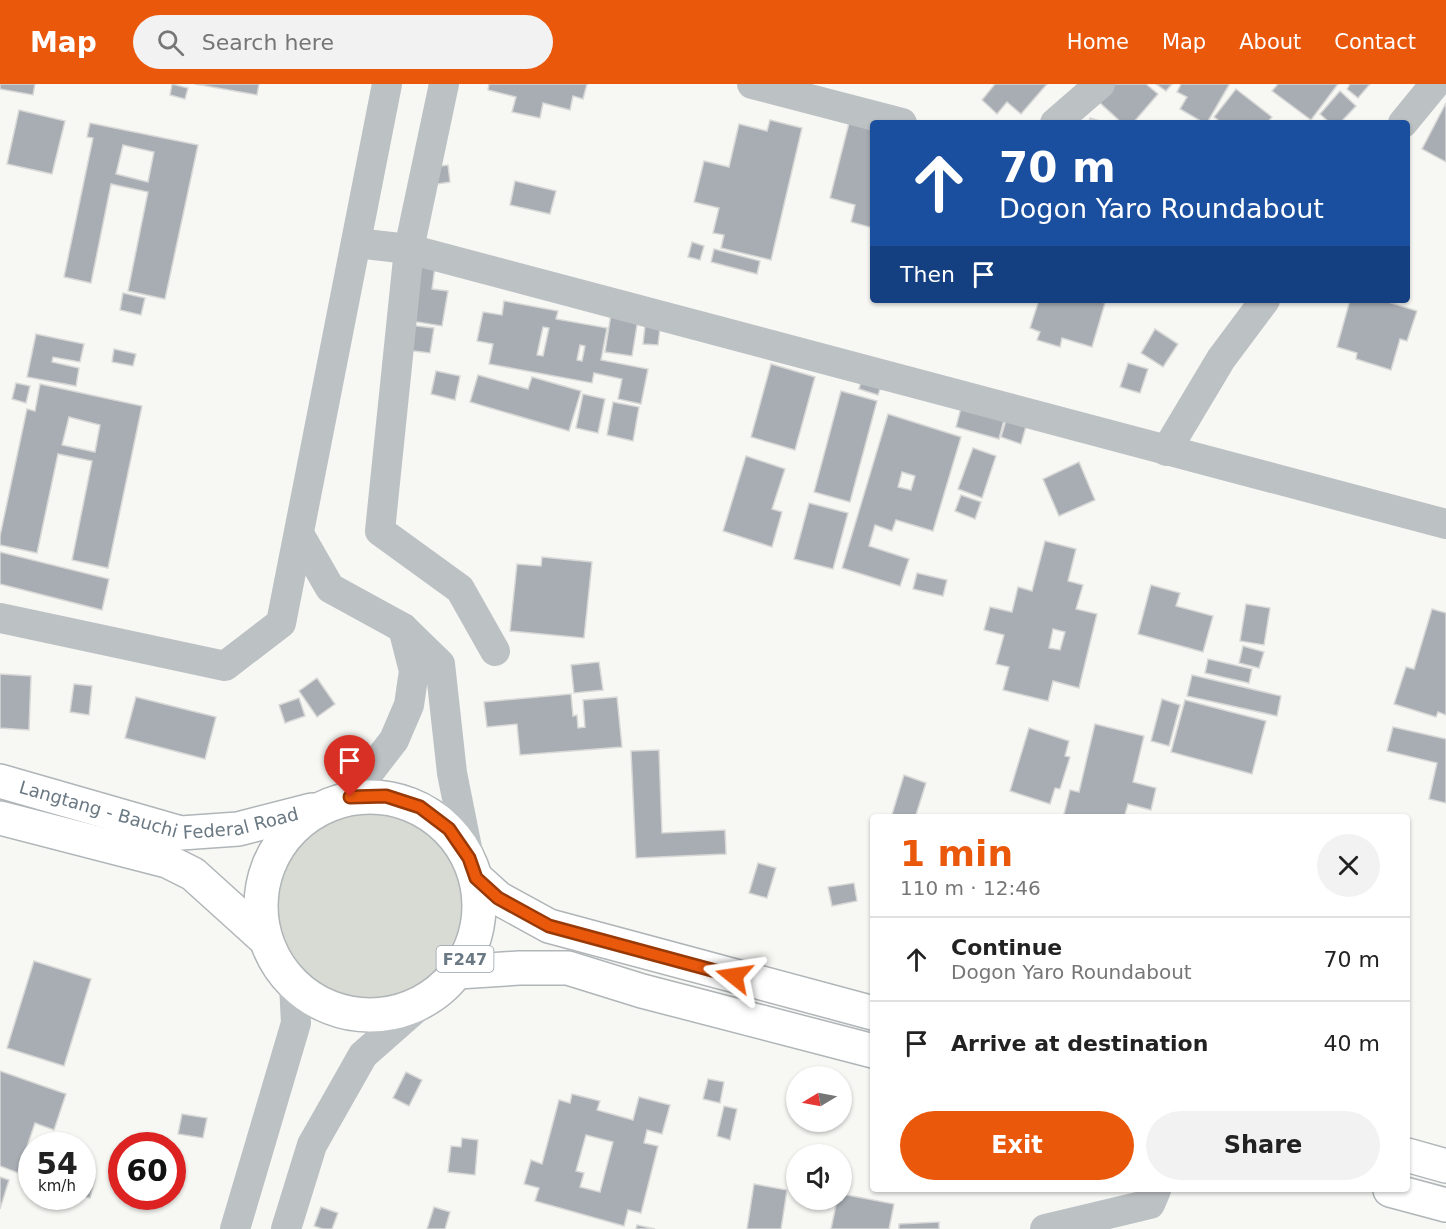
<!DOCTYPE html>
<meta charset="utf-8">
<style>
body{margin:0;font-family:"DejaVu Sans",sans-serif;background:#f2f2f2;color:#222;height:100vh;display:flex;flex-direction:column;font-size:22px;white-space:nowrap}
*{box-sizing:border-box;margin:0}
p{font-size:20px;color:#767676}
.icon{flex:none;width:33px;height:33px;fill:none;stroke:currentColor;stroke-width:2;stroke-linecap:round;stroke-linejoin:round}
.map{position:relative;flex:1;overflow:hidden}
.details{position:absolute;left:870px;top:730px;width:540px;height:378px;display:flex;flex-direction:column;background:#fff;border-radius:6px;box-shadow:0 2px 4px #0004}
.details>*{flex:none}
.top-card{position:absolute;left:870px;top:36px;width:540px;height:183px;border-radius:6px;box-shadow:0 2px 4px #0004;background:#1a4fa0;color:#fff;overflow:hidden}
.needle{width:39px;rotate:260deg}
.controls{position:absolute;left:786px;top:982px;display:grid;gap:12px}
.controls a{display:grid;place-items:center;width:66px;height:66px;border-radius:50%;background:#fff;box-shadow:0 2px 4px #0004;font-size:30px}
.speed{position:absolute;left:18px;top:1048px;display:flex;gap:12px;font-size:30px;font-weight:700;text-align:center}
.speed>*{display:grid;place-content:center;width:78px;height:78px;border-radius:50%;background:#fff;box-shadow:0 2px 4px #0004;line-height:1}
.speed small{font-size:15px;font-weight:400}
.speed .limit{border:9px solid #d22;background:#fff;color:#111}
.pin{position:absolute;display:grid;place-items:center;width:51px;height:51px;color:#fff;margin:-62px -26px;border-radius:50% 50% 50% 0;rotate:-45deg;box-shadow:0 0 6px #0007}
.pin .icon{rotate:45deg}
.me{position:absolute;width:66px;margin:-33px;rotate:285deg;stroke-linejoin:round;filter:drop-shadow(0 0 4px #0008)}
.turn{display:flex;align-items:center;gap:21px;height:126px;padding:0 30px;font-size:27px}
.turn .icon{width:78px;height:78px;stroke-width:2.5}
.turn b{display:block;font-size:42px;line-height:51px}
.then{display:flex;align-items:center;height:57px;padding:0 30px;background:#0003;gap:12px;font-size:22px}
.round{display:grid;place-items:center;flex:none;width:63px;height:63px;border-radius:32px;background:#f2f2f2}
.headline{display:flex;align-items:center;justify-content:space-between;height:102px;padding:0 30px}
h1{font-size:36px;font-weight:700;line-height:45px;color:#ea580c}
.primary-button{display:flex;gap:12px;margin-top:auto;padding:12px 30px}
.primary-button a{flex:1;height:69px;border-radius:36px;background:#ea580c;color:#fff;font-size:24px;font-weight:700;line-height:69px;text-align:center}
.primary-button a+a{background:#f2f2f2;color:#222}
ul{padding:0;list-style:none}
li{display:flex;align-items:center;gap:18px;height:84px;padding:0 30px;border-top:2px solid #e0e0e0}
li div{flex:1}
li b{display:block;font-size:22px}
li em{font-style:normal}
header{display:flex;align-items:center;gap:36px;box-sizing:border-box;height:84px;padding:0 30px;background:#ea580c;color:#fff}
header strong{font-size:28px}
nav{display:flex;gap:33px;margin-inline-start:auto;font-size:21px}
.search{width:420px;height:54px;background:#f2f2f2;display:flex;align-items:center;gap:15px;box-sizing:border-box;padding:0 21px;border-radius:33px;color:#767676;font-size:22px}
.map>svg:first-child{display:block}
</style>
<header>
<strong>Map</strong>
<div class="search"><svg class="icon" aria-label="search" viewBox="0 0 24 24"><circle cx="10" cy="10" r="6"/><path d="M15 15l6 6"/></svg>Search here</div>
<nav><a>Home</a><a>Map</a><a>About</a><a>Contact</a></nav>
</header>
<div class="map">
<svg width="1446" height="1145" viewBox="0 0 1446 1145">
<rect width="100%" height="100%" fill="#f7f7f4"/>
<circle fill="#d7dbd4" cx="371" cy="822" r="97"/>
<g fill="#a7adb3" stroke="#d8d8d7" stroke-width="1.5" fill-rule="evenodd">
<polygon points="0,0 35,0 33,11 0,5"/>
<polygon points="172,0 188,4 185,15 170,11"/>
<polygon points="195,0 259,0 257,11"/>
<polygon points="489,0 587,0 583,15 573,12 570,26 543,19 540,34 512,28 516,13 488,6"/>
<polygon points="995,0 1047,0 1021,30 1007,18 997,30 982,16"/>
<polygon points="1110,0 1146,0 1158,10 1133,39 1122,39 1099,18"/>
<polygon points="1156,0 1172,0 1166,7"/>
<polygon points="1181,0 1228,0 1229,1 1207,39 1204,39 1180,25 1187,13 1177,8"/>
<polygon points="1278,0 1338,0 1311,36 1272,7"/>
<polygon points="1350,0 1370,0 1358,14 1347,5"/>
<polygon points="1236,5 1272,33 1267,39 1222,39 1214,33"/>
<polygon points="1340,7 1356,22 1340,39 1330,39 1320,30"/>
<polygon points="1446,19 1446,78 1422,65"/>
<polygon points="19,26 65,37 52,90 7,80"/>
<polygon points="1090,34 1106,39 1089,39"/>
<polygon points="770,36 802,44 771,176 721,164 724,151 713,149 719,124 694,118 704,77 729,83 739,40 767,47"/>
<path d="M90 39 198 61 165 215 128 207 148 108 111 100 91 199 64 193 93 54 87 53ZM123 61 154 68 148 98 116 90Z"/>
<polygon points="849,39 873,46 873,144 851,138 855,121 830,114"/>
<polygon points="448,81 450,98 437,100 435,83"/>
<polygon points="515,97 556,107 550,130 510,121"/>
<polygon points="692,158 704,162 700,176 688,173"/>
<polygon points="714,165 760,177 757,190 711,178"/>
<polygon points="421,180 435,183 432,205 448,207 442,242 411,237"/>
<polygon points="123,209 145,214 141,231 120,226"/>
<polygon points="1039,216 1095,216 1105,219 1092,263 1062,254 1060,263 1037,256 1040,248 1030,244"/>
<polygon points="1350,216 1382,216 1417,227 1407,257 1400,255 1391,286 1356,275 1357,269 1337,263"/>
<path d="M504 217 558 227 556 235 607 244 601 276 648 285 641 320 618 315 622 295 594 289 592 299 489 280 493 260 477 257 483 228 502 231ZM543 243 549 244 543 272 537 271ZM580 261 585 262 582 277 577 276Z"/>
<polygon points="611,230 638,235 632,272 605,268"/>
<polygon points="409,241 434,244 430,269 406,266"/>
<polygon points="645,242 660,244 658,261 643,260"/>
<polygon points="1155,245 1178,260 1163,283 1141,269"/>
<polygon points="36,250 84,260 80,278 53,273 52,278 79,284 76,302 27,293"/>
<polygon points="114,265 136,270 133,282 112,278"/>
<polygon points="1128,279 1148,285 1140,309 1120,303"/>
<polygon points="771,280 815,293 795,366 751,353"/>
<polygon points="436,287 460,292 455,316 431,310"/>
<polygon points="478,291 528,305 532,293 581,307 569,347 470,318"/>
<polygon points="862,294 882,299 878,311 859,305"/>
<polygon points="16,299 30,302 26,319 12,315"/>
<path d="M40 300 142 322 108 484 72 476 92 377 58 370 37 469 0 461V452L27 325 35 327ZM69 333 100 341 95 368 62 361Z"/>
<polygon points="841,307 877,317 850,418 814,408"/>
<polygon points="583,310 605,315 598,349 576,344"/>
<polygon points="613,318 639,323 633,357 607,351"/>
<polygon points="961,324 1004,336 999,355 956,343"/>
<path d="M888 330 961 353 933 447 896 436 892 447 875 441 869 462 909 475 900 502 842 484ZM902 388 915 392 911 406 898 403Z"/>
<polygon points="1007,333 1027,339 1021,360 1001,353"/>
<polygon points="973,364 996,372 982,414 958,405"/>
<polygon points="746,372 785,385 772,425 782,428 772,463 723,447"/>
<polygon points="1079,378 1095,416 1059,432 1043,395"/>
<polygon points="961,411 981,418 975,435 955,427"/>
<polygon points="809,419 848,429 833,485 794,475"/>
<path d="M1045 457 1076 465 1068 497 1083 501 1076 525 1097 530 1079 604 1053 597 1048 617 1003 606 1009 583 996 580 1004 551 984 546 990 523 1012 528 1018 503 1032 507ZM1053 545 1065 548 1060 566 1049 564Z"/>
<polygon points="0,468 109,495 102,526 0,500"/>
<polygon points="542,473 592,478 584,554 510,547 517,480 541,482"/>
<polygon points="917,489 947,496 943,512 913,505"/>
<polygon points="1151,501 1180,509 1176,522 1213,532 1203,568 1138,550"/>
<polygon points="1246,520 1270,524 1264,561 1240,557"/>
<polygon points="1432,525 1446,529 1446,631 1438,628 1436,633 1394,620 1406,583 1414,585"/>
<polygon points="1243,562 1264,568 1259,584 1239,579"/>
<polygon points="1208,575 1252,585 1249,599 1205,589"/>
<polygon points="599,578 603,606 574,609 571,581"/>
<polygon points="0,590 31,592 29,646 0,644"/>
<polygon points="1192,591 1281,612 1277,632 1187,612"/>
<polygon points="317,594 335,620 317,633 299,607"/>
<polygon points="74,600 92,602 89,631 70,628"/>
<polygon points="571,610 573,632 577,631 578,644 585,643 583,616 617,613 622,663 520,671 517,640 487,643 484,618"/>
<polygon points="136,613 216,633 205,675 125,654"/>
<polygon points="299,614 305,632 285,639 279,621"/>
<polygon points="1162,615 1180,621 1169,662 1151,657"/>
<polygon points="1185,616 1266,637 1252,690 1171,668"/>
<polygon points="1095,640 1144,652 1133,698 1156,704 1151,726 1128,720 1124,734 1063,734 1070,706 1079,708"/>
<polygon points="1393,643 1446,655 1446,719 1429,715 1437,679 1387,667"/>
<polygon points="1029,644 1069,657 1065,672 1070,673 1060,705 1055,704 1050,720 1010,707"/>
<polygon points="659,666 662,749 725,746 726,770 636,774 631,667"/>
<polygon points="904,691 926,699 915,734 891,734"/>
<polygon points="758,779 776,784 767,814 749,809"/>
<polygon points="854,799 857,817 832,822 828,803"/>
<polygon points="34,877 91,895 64,982 7,964"/>
<polygon points="0,987 66,1010 54,1046 35,1039 18,1089 0,1082"/>
<polygon points="406,988 422,996 409,1022 393,1014"/>
<polygon points="708,995 724,998 720,1019 703,1015"/>
<path d="M572 1010 600 1017 597 1026 633 1036 639 1013 670 1021 662 1050 647 1046 644 1059 658 1062 641 1129 628 1126 624 1142 535 1117 539 1104 524 1100 531 1076 542 1080 559 1016 570 1019ZM586 1051 613 1058 600 1108 580 1103 584 1089 576 1087Z"/>
<polygon points="724,1022 737,1025 730,1056 717,1052"/>
<polygon points="182,1030 207,1034 203,1054 178,1050"/>
<polygon points="462,1054 478,1056 475,1091 448,1088 451,1062 461,1063"/>
<polygon points="82,1091 95,1095 90,1114 82,1112"/>
<polygon points="0,1093 9,1096 0,1125"/>
<polygon points="754,1100 787,1106 781,1145 747,1145"/>
<polygon points="842,1110 894,1120 889,1145 831,1145 837,1116 842,1116"/>
<polygon points="321,1123 338,1129 332,1145 323,1145 314,1142"/>
<polygon points="434,1123 450,1128 445,1145 427,1145"/>
<polygon points="939,1138 939,1145 899,1145 899,1140"/>
<polygon points="637,1141 655,1145 636,1145"/>
</g>
<g fill="none" stroke-linecap="round" stroke-linejoin="round">
<defs>
<g id="major">
<path id="s1" d="M0 697 181 749 238 745 312 726"/>
<circle cx="370" cy="822" r="109"/>
<polyline points="0,734 167,777 193,790 266,856"/>
<polyline points="476,794 498,814 549,842 873,929"/>
<polyline points="458,888 519,884 568,884 642,907 873,967"/>
<polyline points="1407,1071 1446,1082"/>
<polyline points="1390,1106 1446,1121"/>
</g>
</defs>
<use href="#major" stroke="#b0b5b8" stroke-width="36"/>
<g stroke="#bcc1c4" stroke-width="30">
<polyline points="444,0 409,165 380,447 460,505 495,567"/>
<polyline points="752,0 902,39"/>
<polyline points="1055,39 1100,0"/>
<polyline points="1403,39 1435,0"/>
<polyline points="356,159 409,165 1446,440"/>
<polyline points="1166,367 1221,275 1265,216"/>
<polyline points="299,450 330,504 403,544 440,580 452,689 469,774"/>
<polyline points="0,534 225,582 281,539 387,0"/>
<polyline points="350,713 394,656 409,621 414,587 403,544"/>
<polyline points="235,1145 296,939 294,901"/>
<polyline points="286,1145 312,1061 363,971 422,919"/>
<polyline points="1045,1145 1150,1120 1156,1106"/>
</g>
<use href="#major" stroke="#fff" stroke-width="33"/>
</g>
<g fill="none" stroke-linecap="round" stroke-linejoin="round">
<defs>
<polyline id="route" points="350,713 386,712 420,723 449,745 469,774 476,794 498,814 549,842 734,892"/>
</defs>
<use href="#route" stroke="#983908" stroke-width="15"/>
<use href="#route" stroke="#ea580c" stroke-width="10"/>
</g>
<g text-anchor="middle" stroke-width="6" stroke-linejoin="round" paint-order="stroke">
<rect fill="#fff" stroke="#96a0a8" stroke-width="1.5" x="436.5" y="862" width="57" height="26" rx="4.5"/>
<g font-size="16" font-weight="bold" fill="#697882">
<text x="465" y="881">F247</text>
</g>
<g font-size="18" fill="#697882" stroke="#fff">
<text dy="6" stroke="none"><textPath href="#s1" startOffset="164">Langtang - Bauchi Federal Road</textPath></text>
</g>
</g>
</svg>
<div class="controls">
<a><svg class="needle" viewBox="-14 -14 28 28"><path d="M0-13l5 13h-10z" fill="#e53935"/><path d="M0 13l5-13h-10z" fill="#767676"/></svg></a>
<a><svg class="icon" aria-label="sound" viewBox="0 0 24 24"><path d="M4 9h4l5-4v14l-5-4H4zM17 9q2 3 0 6"/></svg></a>
</div>
<div class="speed"><div>54<small>km/h</small></div><div class="limit">60</div></div>
<div class="pin" style="left:350px;top:713px;background:#d93025"><svg class="icon" aria-label="arrive" viewBox="0 0 24 24"><path d="M6 21V4h12l-3 4 3 4H6"/></svg></div>
<svg class="me" style="left:734px;top:892px" viewBox="-20 -20 40 40"><path d="M0-17L14 15 0 8-14 15z" fill="#ea580c" stroke="#fff" stroke-width="4"/></svg>
<div class="top-card">
<div class="turn"><svg class="icon" aria-label="ahead" viewBox="0 0 24 24"><path d="M12 20V5M6 11l6-6 6 6"/></svg><div><b>70 m</b>Dogon Yaro Roundabout</div></div>
<div class="then">Then<svg class="icon" aria-label="arrive" viewBox="0 0 24 24"><path d="M6 21V4h12l-3 4 3 4H6"/></svg></div>
</div>
<section class="details">
<div class="headline"><div><h1>1 min</h1><p>110 m · 12:46</p></div><a class="round"><svg class="icon" aria-label="close" viewBox="0 0 24 24"><path d="M6 6l12 12M18 6L6 18"/></svg></a></div>
<ul>
<li><svg class="icon" aria-label="ahead" viewBox="0 0 24 24"><path d="M12 20V5M6 11l6-6 6 6"/></svg><div><b>Continue</b><p>Dogon Yaro Roundabout</p></div><em>70 m</em></li>
<li><svg class="icon" aria-label="arrive" viewBox="0 0 24 24"><path d="M6 21V4h12l-3 4 3 4H6"/></svg><div><b>Arrive at destination</b></div><em>40 m</em></li>
</ul>
<div class="primary-button"><a>Exit</a><a>Share</a></div>
</section>
</div>
